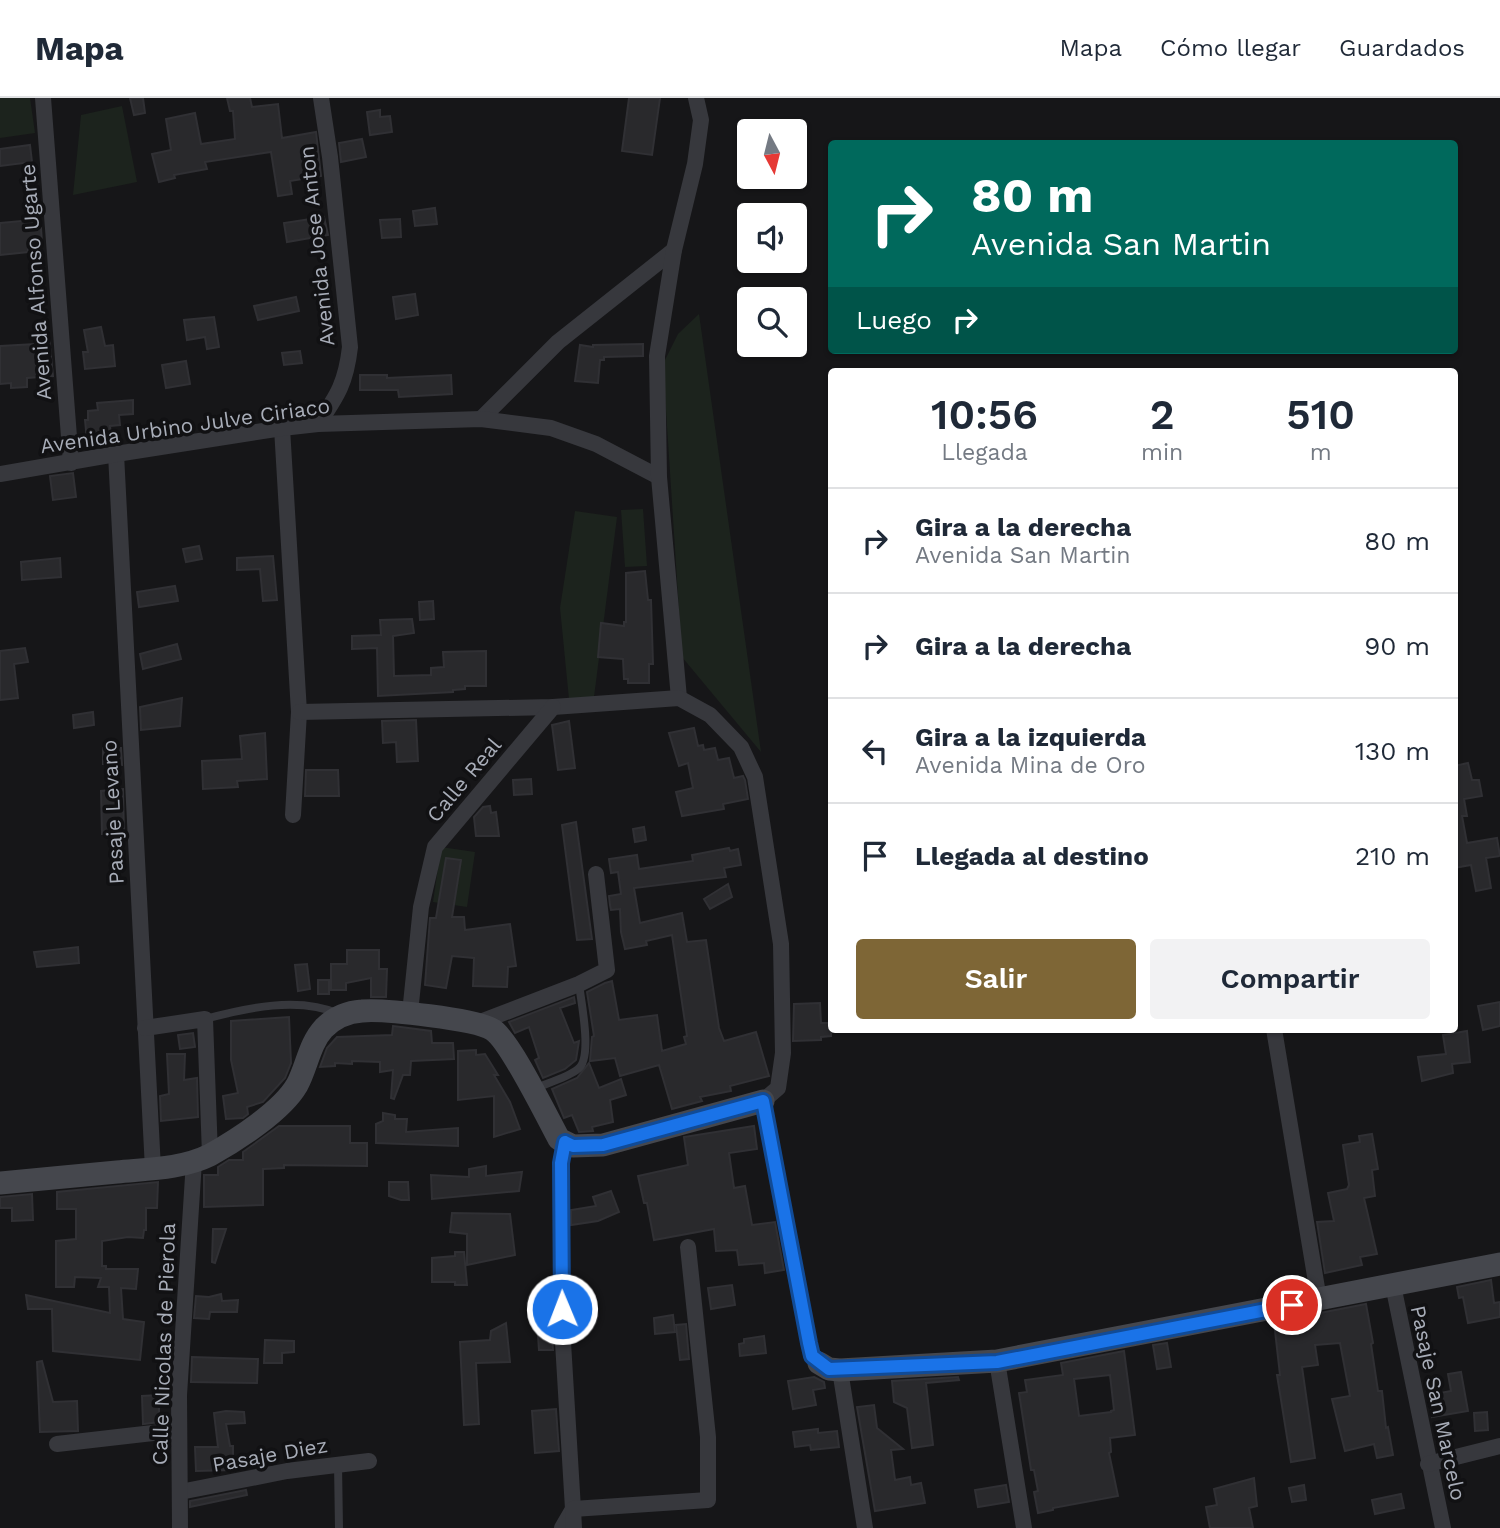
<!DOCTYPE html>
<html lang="es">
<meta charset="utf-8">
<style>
body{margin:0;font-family:"Work Sans",sans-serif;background:#f2f2f3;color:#1f2937;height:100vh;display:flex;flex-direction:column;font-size:26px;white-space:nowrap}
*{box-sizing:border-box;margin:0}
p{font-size:23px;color:#747a83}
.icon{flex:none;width:38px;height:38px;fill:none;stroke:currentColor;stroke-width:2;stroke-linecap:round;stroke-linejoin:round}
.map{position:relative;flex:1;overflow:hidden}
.side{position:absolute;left:828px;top:270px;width:630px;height:665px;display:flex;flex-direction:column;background:#fff;border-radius:7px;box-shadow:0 2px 5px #0004}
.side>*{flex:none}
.top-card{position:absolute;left:828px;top:42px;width:630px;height:214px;border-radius:7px;box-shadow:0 2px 5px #0004;background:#00695c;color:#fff;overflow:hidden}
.needle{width:46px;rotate:173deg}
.fabs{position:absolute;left:737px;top:21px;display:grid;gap:14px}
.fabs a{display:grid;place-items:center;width:70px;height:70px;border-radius:7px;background:#fff;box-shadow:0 2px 5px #0004;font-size:35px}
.pin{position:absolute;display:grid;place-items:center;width:60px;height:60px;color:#fff;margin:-30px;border:4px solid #fff;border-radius:50%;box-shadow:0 2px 7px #0007}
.me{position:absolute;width:77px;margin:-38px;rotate:359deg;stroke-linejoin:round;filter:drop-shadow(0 0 5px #0008)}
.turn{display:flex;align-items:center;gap:24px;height:147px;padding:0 28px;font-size:32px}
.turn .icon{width:91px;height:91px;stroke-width:2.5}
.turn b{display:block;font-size:49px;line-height:60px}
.then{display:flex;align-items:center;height:66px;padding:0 28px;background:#0003;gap:14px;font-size:26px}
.eta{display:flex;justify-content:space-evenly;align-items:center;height:119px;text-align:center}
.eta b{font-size:42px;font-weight:600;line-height:49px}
.cta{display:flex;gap:14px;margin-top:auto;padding:14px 28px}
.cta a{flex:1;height:80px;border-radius:7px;background:#7e6636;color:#fff;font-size:28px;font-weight:600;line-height:80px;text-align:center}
.cta a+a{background:#f2f2f3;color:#1f2937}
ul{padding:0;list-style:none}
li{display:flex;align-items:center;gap:21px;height:105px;padding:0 28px;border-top:2px solid #e0e1e3}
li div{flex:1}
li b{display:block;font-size:26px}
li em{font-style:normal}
header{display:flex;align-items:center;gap:42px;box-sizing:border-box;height:98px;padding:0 35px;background:#fff;border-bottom:2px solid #e0e1e3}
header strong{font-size:33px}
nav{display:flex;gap:38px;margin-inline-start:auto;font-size:24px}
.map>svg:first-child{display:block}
</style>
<header>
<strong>Mapa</strong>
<nav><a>Mapa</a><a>Cómo llegar</a><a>Guardados</a></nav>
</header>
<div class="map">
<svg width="1500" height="1430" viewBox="0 0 1500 1430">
<rect width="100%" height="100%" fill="#161618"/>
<g fill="#1c231d">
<polygon points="0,0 30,0 35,35 0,40"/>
<polygon points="122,8 137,84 73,97 81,17"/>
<polygon points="699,216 761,654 682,559 663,266 678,236"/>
<polygon points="643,411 647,468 625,469 621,412"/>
<polygon points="575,413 617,419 594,599 569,601 560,510"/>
<polygon points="441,749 475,754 467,809 433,804"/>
</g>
<g fill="#29292c" stroke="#303034" stroke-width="2" fill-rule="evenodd">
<polygon points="130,0 143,0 145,15 134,17"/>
<polygon points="227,0 250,0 252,9 278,6 282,40 316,34 321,78 290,83 292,96 278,98 271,54 205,64 207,71 174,77 175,80 159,84 152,56 171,52 166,21 195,15 201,46 235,41 233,13 230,13"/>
<polygon points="629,0 660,0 652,57 622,53"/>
<polygon points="380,12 380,19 390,18 392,34 370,37 367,14"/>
<polygon points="362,41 366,59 341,64 339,45"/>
<polygon points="30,47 32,64 0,68 0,51"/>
<polygon points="435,110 437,126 415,128 413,113"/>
<polygon points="324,119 328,137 287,144 284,125"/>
<polygon points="400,121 401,139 382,140 380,122"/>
<polygon points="32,122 32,131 41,130 42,144 28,145 28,154 0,157 0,125"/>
<polygon points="415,196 418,217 396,221 393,199"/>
<polygon points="296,199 299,213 258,222 254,208"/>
<polygon points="214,219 219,249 207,251 205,239 187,242 184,222"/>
<polygon points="101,229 105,248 113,247 115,268 85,271 83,254 88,254 84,232"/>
<polygon points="48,230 53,278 27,280 27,289 11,290 11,285 0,286 0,248 36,246 35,231"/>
<polygon points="643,246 643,258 604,259 604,262 600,262 598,285 575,283 580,247 593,249 593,247"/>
<polygon points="300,253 302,265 284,267 282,255"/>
<polygon points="186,263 190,286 166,290 162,267"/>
<polygon points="360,277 387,277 387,280 451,277 452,296 399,299 398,292 360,292"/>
<polygon points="133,302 133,316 119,317 120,327 110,328 111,340 87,343 85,322 88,322 88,313 98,312 97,305"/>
<polygon points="73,375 76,399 53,402 50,378"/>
<polygon points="199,448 202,461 186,464 183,451"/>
<polygon points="273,458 277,502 263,503 260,471 237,472 237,460"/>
<polygon points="60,460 61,479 22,482 21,464"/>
<polygon points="645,473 648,502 651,502 653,566 649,566 649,585 628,585 628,581 624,581 623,561 598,559 601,525 624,528 624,524 626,524 626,475"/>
<polygon points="175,488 178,503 139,509 137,494"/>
<polygon points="433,503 434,521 420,522 419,504"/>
<polygon points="412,521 414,535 393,538 394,578 431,577 431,570 444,569 443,554 486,553 486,588 465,588 465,591 453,592 453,594 378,598 377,550 352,551 352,538 381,537 380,522"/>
<polygon points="177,546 181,561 143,571 140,556"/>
<polygon points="25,550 28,564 14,566 18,600 0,602 0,553"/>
<polygon points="182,600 180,628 141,632 140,609"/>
<polygon points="93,614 94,627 74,630 73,617"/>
<polygon points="416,622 418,663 397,664 396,644 383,645 382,623"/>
<polygon points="569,623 575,670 558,672 552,627"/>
<polygon points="694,630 698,648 703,647 704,652 715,650 718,662 729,660 734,680 743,678 745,682 748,701 723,706 724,711 682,718 676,694 693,690 688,665 679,668 669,635"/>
<polygon points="265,635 267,681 237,683 238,689 203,691 202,663 242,661 240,638"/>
<polygon points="103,650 121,650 122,667 103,666"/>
<polygon points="1468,665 1472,682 1479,682 1482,698 1464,701 1467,718 1462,718 1467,745 1497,740 1500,758 1486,760 1491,790 1476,793 1471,767 1454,770 1454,668"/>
<polygon points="306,672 338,672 339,698 305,698"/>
<polygon points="531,681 532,696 514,697 513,682"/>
<polygon points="123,691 124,736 102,736 101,693"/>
<polygon points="490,708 491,715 496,714 499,738 476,738 474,719 483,709"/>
<polygon points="576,724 592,841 577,842 562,727"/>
<polygon points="644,729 646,742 635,744 633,731"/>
<polygon points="729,750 730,753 738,751 741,767 724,770 726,779 634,790 640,825 682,815 687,844 706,842 719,930 724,943 756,934 769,978 730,988 731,993 700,999 702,1003 672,1011 659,967 620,978 615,960 590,963 592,939 594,938 587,894 605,885 612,883 619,922 657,917 662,953 686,946 684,939 687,938 672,837 646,843 647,847 625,851 621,834 620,811 611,812 610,807 609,798 621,796 618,774 611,775 609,761 637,757 639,771 693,763 692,757"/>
<polygon points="446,760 461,762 452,819 464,819 465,832 510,826 516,868 508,869 507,889 473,888 474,860 452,858 446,890 425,887 430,820 436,820"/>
<polygon points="728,786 732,799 710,811 704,801"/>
<polygon points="78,849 79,865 37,869 34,854"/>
<polygon points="347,852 379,852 379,871 387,871 386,899 371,899 371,880 346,885 346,892 331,892 331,866 347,866"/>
<polygon points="307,866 310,891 298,893 295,867"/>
<rect x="318" y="882" width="11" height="14"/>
<polygon points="574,899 575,905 560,910 574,945 579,943 576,962 565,971 543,980 535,962 539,960 529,929 515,935 509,924"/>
<polygon points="1500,904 1500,928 1483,932 1478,908"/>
<polygon points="820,905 821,925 831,925 831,938 821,939 821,942 793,943 794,906"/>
<polygon points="289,919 291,965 285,980 263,1004 247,1009 248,1016 243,1020 226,1021 223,998 238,995 231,962 231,923"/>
<polygon points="393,928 431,933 432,945 453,945 454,961 411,963 410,977 403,977 394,1001 391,1000 393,972 380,974 380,964 352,963 352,966 335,965 335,968 320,969 327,950 337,939 392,937"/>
<polygon points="1467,933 1470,964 1452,966 1453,975 1422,983 1418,959 1446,956 1443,937"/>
<polygon points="193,935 195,949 180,951 178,937"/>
<polygon points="476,952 476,957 485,956 498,977 494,977 510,1004 520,1031 494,1039 494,998 458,1002 458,953"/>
<polygon points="167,956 185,956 184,982 197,980 198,1019 161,1023 160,998 169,996"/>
<polygon points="589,965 599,990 621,981 626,997 610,1002 613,1024 592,1029 593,1033 579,1034 572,1017 564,1020 552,991 577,980"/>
<polygon points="383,1015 395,1017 395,1021 407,1021 406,1034 458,1030 458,1048 376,1045 376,1026 383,1023"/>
<polygon points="279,1028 350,1028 350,1045 367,1045 367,1068 284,1067 284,1070 263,1071 263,1107 204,1109 204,1077 218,1077 218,1069 229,1062 243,1062 243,1054"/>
<polygon points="754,1028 757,1051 729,1055 734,1090 745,1088 752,1127 775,1124 784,1172 765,1175 764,1165 739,1167 737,1152 716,1153 714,1131 654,1142 647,1105 644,1105 638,1078 688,1067 684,1039"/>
<polygon points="1372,1036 1378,1071 1372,1072 1375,1098 1364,1100 1377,1156 1360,1159 1362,1167 1325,1175 1317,1124 1334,1123 1328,1095 1347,1091 1349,1087 1343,1047 1360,1044 1359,1038"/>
<polygon points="486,1068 486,1078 522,1074 519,1093 432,1101 431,1077 469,1079 469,1071"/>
<polygon points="158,1084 157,1110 146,1110 146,1132 144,1132 143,1140 128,1139 102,1143 102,1168 106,1168 106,1171 138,1171 136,1191 121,1190 123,1221 144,1224 140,1262 53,1253 52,1211 28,1211 26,1197 110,1215 109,1189 98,1189 101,1180 75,1179 74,1189 56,1189 56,1143 76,1141 76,1111 57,1111 57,1094"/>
<polygon points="389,1084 408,1084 409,1102 401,1102 389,1098"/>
<polygon points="611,1093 619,1114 598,1123 571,1127 571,1112 596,1108 593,1099"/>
<polygon points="32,1096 33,1122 12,1123 12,1110 0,1110 0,1099"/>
<polygon points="452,1115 510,1116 515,1157 467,1167 467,1136 450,1134"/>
<polygon points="213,1131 226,1131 215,1165 212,1164"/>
<polygon points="455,1154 464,1154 467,1187 455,1187 455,1184 432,1184 432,1160 455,1158"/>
<polygon points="1491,1182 1494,1205 1500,1204 1500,1219 1468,1225 1463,1199 1459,1200 1457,1189"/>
<polygon points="732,1187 735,1207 711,1211 708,1190"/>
<polygon points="221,1196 222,1203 238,1202 237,1214 210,1214 209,1221 194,1220 196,1198 209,1199"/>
<polygon points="1366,1206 1373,1245 1371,1246 1378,1293 1382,1293 1386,1330 1388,1329 1393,1357 1377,1360 1374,1346 1345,1353 1332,1301 1350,1298 1340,1245 1315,1247 1318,1267 1302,1269 1315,1360 1291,1364 1277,1277 1280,1277 1274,1224"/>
<polygon points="673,1217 675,1234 655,1236 654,1220"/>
<polygon points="551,1222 553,1252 539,1252 537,1223"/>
<polygon points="506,1225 510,1264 476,1265 479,1326 464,1327 460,1244 490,1242 491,1233"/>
<polygon points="686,1226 689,1261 680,1262 676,1227"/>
<polygon points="764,1238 766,1255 740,1258 739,1246 744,1245 744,1241"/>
<polygon points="265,1242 294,1243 294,1254 282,1255 282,1265 264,1265"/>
<polygon points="1167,1245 1171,1269 1157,1271 1153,1247"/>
<path d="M1124 1253 1135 1337 1110 1340 1111 1354 1109 1355 1118 1398 1053 1410V1412L1038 1415 1034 1394 1038 1393 1034 1372H1031L1019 1295 1027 1294 1025 1282 1063 1277 1061 1265ZM1110 1277 1114 1312 1111 1313V1314L1079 1318 1074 1281Z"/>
<polygon points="192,1259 258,1261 257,1285 191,1284"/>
<polygon points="42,1263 53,1304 77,1303 78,1333 40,1334 37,1264"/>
<polygon points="1461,1274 1468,1313 1432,1319 1429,1297 1451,1293 1448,1276"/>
<polygon points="814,1279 824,1284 825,1290 813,1292 816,1307 793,1311 788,1283"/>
<polygon points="958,1279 959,1282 926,1285 933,1347 912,1350 907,1310 894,1304 892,1283"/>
<polygon points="159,1297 159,1324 143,1326 142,1298"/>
<polygon points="874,1307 877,1330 903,1351 891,1352 895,1382 910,1379 911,1387 921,1385 925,1405 875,1413 857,1309"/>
<polygon points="556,1311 559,1353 535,1355 532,1313"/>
<polygon points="226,1313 244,1314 245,1325 226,1326 230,1348 233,1348 233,1372 196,1373 195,1349 218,1349 214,1315"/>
<polygon points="1487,1314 1488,1332 1475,1333 1474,1315"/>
<polygon points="818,1331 818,1335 837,1333 839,1349 811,1352 810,1347 795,1349 793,1334"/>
<polygon points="1254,1380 1257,1408 1249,1410 1253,1430 1210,1430 1206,1409 1217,1407 1214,1391"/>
<polygon points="1006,1387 1009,1404 978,1409 975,1392"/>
<polygon points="1304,1387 1306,1402 1292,1404 1289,1390"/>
<polygon points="246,1392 247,1397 190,1409 190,1403"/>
<polygon points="1401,1396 1404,1410 1375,1416 1372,1402"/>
</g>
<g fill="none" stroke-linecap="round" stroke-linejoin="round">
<g stroke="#37383d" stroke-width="8">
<path d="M205 921C246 910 299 898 339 916"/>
<path d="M533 991C547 985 567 980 578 971 593 960 581 904 579 886"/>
<polyline points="338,1366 339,1430"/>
</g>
<g stroke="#37383d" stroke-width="16">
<polyline points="43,0 71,365"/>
<polyline points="481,321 558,244 674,152"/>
<path d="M318 326C338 297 346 284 350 249L330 59 321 0"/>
<polyline points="282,330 299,614 293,717"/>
<polyline points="116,356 153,1071"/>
<polyline points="0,376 116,356 282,330 318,326 481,321 551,330 596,346 659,379"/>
<polyline points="679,600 659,379 657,258 674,152 695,66 701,22 696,0"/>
<polyline points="299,614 553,609 679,600 710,617 741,649 755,679 781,846 783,955 778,990 763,1003 809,1245 812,1258 819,1265"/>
<polyline points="410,915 421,809 435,749 553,609"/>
<polyline points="475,926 579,886 607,872 596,776"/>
<polyline points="145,930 205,921 210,1057"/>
<polyline points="1274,931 1319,1202"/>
<polyline points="1393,1187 1443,1430"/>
<polyline points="997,1263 1024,1430"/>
<polyline points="840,1272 865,1430"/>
<polyline points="57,1346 179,1332"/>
<polyline points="1428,1366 1500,1348"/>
<polyline points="180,1394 287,1373 369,1363"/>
<polyline points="180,1430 179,1297 194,1063"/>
<polyline points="562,1430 573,1411 561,1211 561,1065 565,1044"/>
<polyline points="574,1430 573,1411 708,1402 708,1339 688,1149"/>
</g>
<g stroke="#45474d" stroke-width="23">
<path d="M0 1085C39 1081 78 1078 117 1074 147 1071 182 1071 210 1057 237 1042 282 1013 297 987 307 969 309 946 324 930 334 920 348 914 362 913 383 911 477 921 493 932 510 943 547 1019 559 1041L573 1048 603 1047 763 1003"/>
<polyline points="819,1265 829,1271 840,1272 997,1263 1500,1166"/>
</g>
</g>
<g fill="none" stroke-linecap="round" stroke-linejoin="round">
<defs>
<polyline id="route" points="562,1211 561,1065 565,1044 573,1048 603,1047 763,1003 809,1245 812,1258 829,1271 997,1264 1292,1207"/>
</defs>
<use href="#route" stroke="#114b97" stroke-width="18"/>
<use href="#route" stroke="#1a73e8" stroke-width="12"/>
</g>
<g text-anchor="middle" stroke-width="7" stroke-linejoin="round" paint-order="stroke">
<g font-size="21" fill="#a8adb8" stroke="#111113">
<text transform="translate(317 148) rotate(-96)" y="7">Avenida Jose Anton</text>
<text transform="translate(36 184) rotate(-94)" y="7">Avenida Alfonso Ugarte</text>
<text transform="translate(185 328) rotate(-8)" y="7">Avenida Urbino Julve Ciriaco</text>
<text transform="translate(464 682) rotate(-50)" y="7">Calle Real</text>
<text transform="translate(113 714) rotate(-93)" y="7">Pasaje Levano</text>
<text transform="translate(164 1246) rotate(-88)" y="7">Calle Nicolas de Pierola</text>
<text transform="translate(1438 1305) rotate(78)" y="7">Pasaje San Marcelo</text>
<text transform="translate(270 1357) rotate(-10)" y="7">Pasaje Diez</text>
</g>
</g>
</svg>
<div class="fabs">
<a><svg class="needle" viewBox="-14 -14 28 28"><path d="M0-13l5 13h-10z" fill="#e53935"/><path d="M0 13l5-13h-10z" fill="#747a83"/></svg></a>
<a><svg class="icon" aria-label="sound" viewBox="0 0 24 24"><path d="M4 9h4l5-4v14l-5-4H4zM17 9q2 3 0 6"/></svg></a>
<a><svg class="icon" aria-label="search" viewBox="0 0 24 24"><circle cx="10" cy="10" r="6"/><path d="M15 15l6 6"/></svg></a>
</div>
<div class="pin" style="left:1292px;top:1207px;background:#d93025"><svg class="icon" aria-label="arrive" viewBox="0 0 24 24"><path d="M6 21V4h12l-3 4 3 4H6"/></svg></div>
<svg class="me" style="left:562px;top:1211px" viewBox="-20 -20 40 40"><circle r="17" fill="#1a73e8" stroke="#fff" stroke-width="3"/><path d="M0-11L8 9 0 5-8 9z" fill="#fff"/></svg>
<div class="top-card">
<div class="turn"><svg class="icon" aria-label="right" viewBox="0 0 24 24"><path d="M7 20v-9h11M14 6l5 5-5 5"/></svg><div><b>80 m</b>Avenida San Martin</div></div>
<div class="then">Luego<svg class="icon" aria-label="right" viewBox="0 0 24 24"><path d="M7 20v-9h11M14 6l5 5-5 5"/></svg></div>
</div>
<section class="side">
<div class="eta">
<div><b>10:56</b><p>Llegada</p></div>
<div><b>2</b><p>min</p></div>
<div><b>510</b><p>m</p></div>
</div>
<ul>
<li><svg class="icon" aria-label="right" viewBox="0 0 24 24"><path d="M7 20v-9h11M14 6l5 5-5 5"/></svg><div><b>Gira a la derecha</b><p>Avenida San Martin</p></div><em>80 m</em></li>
<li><svg class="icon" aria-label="right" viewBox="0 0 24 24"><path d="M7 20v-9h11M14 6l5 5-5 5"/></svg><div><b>Gira a la derecha</b></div><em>90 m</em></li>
<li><svg class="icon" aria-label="left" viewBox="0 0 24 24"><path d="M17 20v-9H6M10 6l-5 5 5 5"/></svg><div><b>Gira a la izquierda</b><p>Avenida Mina de Oro</p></div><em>130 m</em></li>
<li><svg class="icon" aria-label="arrive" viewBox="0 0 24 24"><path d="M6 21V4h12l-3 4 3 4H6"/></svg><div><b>Llegada al destino</b></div><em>210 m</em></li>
</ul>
<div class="cta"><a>Salir</a><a>Compartir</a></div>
</section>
</div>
